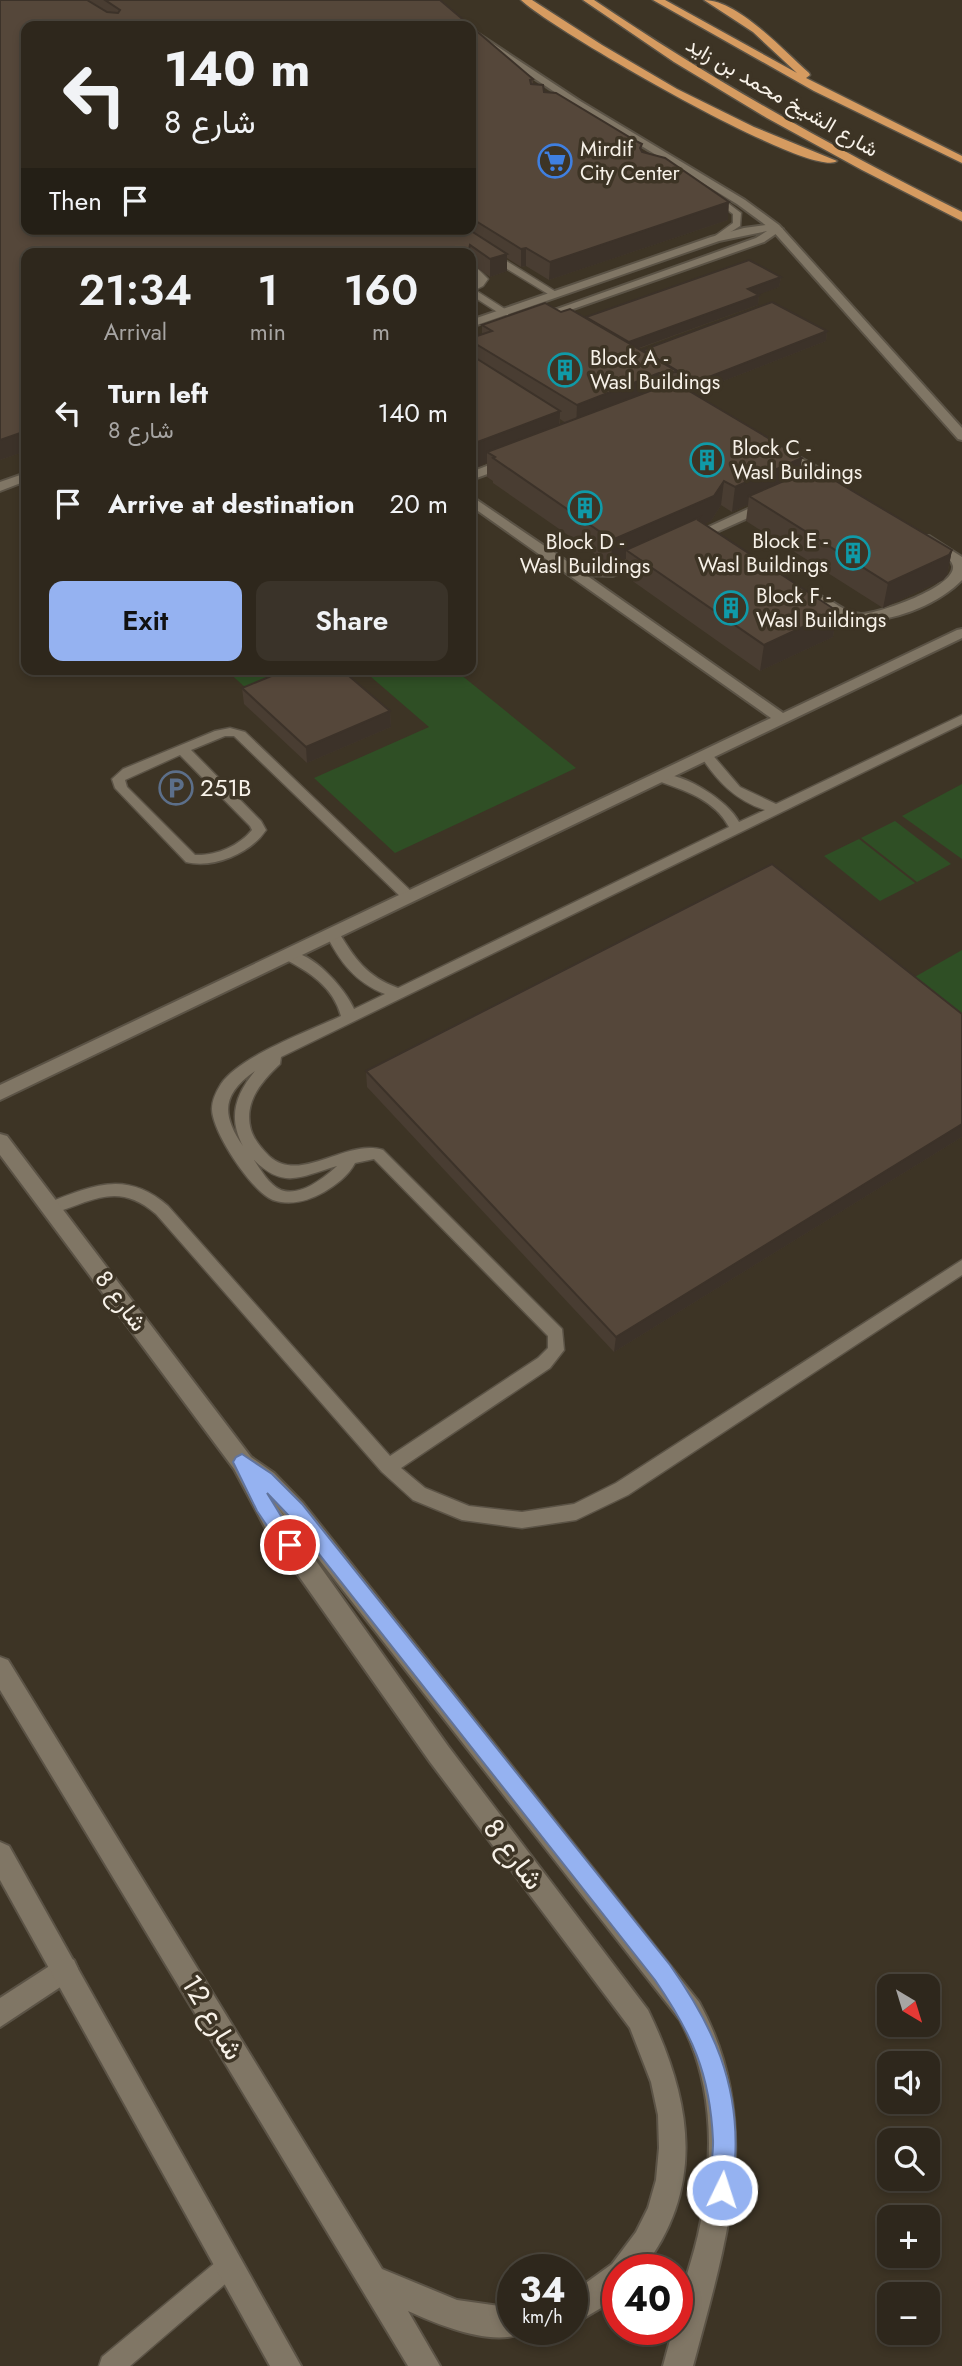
<!DOCTYPE html>
<meta charset="utf-8">
<style>
body{margin:0;font-family:Jost,Vazirmatn,sans-serif;background:#3a3329;color:#f1f3f6;height:100vh;display:flex;flex-direction:column;font-size:26px;white-space:nowrap}
*{box-sizing:border-box;margin:0}
p{font-size:23px;color:#a7a5a3}
.icon{flex:none;width:38px;height:38px;fill:none;stroke:currentColor;stroke-width:2;stroke-linecap:round;stroke-linejoin:round}
.map{position:relative;flex:1;overflow:hidden}
.details{position:absolute;left:21px;top:248px;width:455px;height:427px;display:flex;flex-direction:column;background:#2e271c;border-radius:14px;box-shadow:0 4px 10px #0003,0 0 0 2px #49443b}
.details>*{flex:none}
.top-card{position:absolute;left:21px;top:21px;width:455px;height:214px;border-radius:14px;box-shadow:0 4px 10px #0003,0 0 0 2px #49443b;background:#2e271c;color:#f1f3f6;overflow:hidden}
.needle{width:46px;rotate:142deg}
.buttons{position:absolute;left:877px;top:1974px;display:grid;gap:14px}
.buttons a{display:grid;place-items:center;width:63px;height:63px;border-radius:14px;background:#2e271c;box-shadow:0 4px 10px #0003,0 0 0 2px #49443b;font-size:35px}
.speed{position:absolute;left:497px;top:2254px;display:flex;gap:14px;font-size:35px;font-weight:700;text-align:center}
.speed>*{display:grid;place-content:center;width:91px;height:91px;border-radius:50%;background:#2e271c;box-shadow:0 4px 10px #0003,0 0 0 2px #49443b;line-height:1}
.speed small{font-size:18px;font-weight:400}
.speed .limit{border:10px solid #d22;background:#fff;color:#111}
.pin{position:absolute;display:grid;place-items:center;width:60px;height:60px;color:#fff;margin:-30px;border:4px solid #fff;border-radius:50%;box-shadow:0 2px 7px #0007}
.me{position:absolute;width:77px;margin:-38px;rotate:4deg;stroke-linejoin:round;filter:drop-shadow(0 0 5px #0008)}
.turn{display:flex;align-items:center;gap:24px;height:147px;padding:0 28px;font-size:32px}
.turn .icon{width:91px;height:91px;stroke-width:2.5}
.turn b{display:block;font-size:49px;line-height:60px}
.then{display:flex;align-items:center;height:66px;padding:0 28px;background:#0003;gap:14px;font-size:26px}
.eta{display:flex;justify-content:space-evenly;align-items:center;height:119px;text-align:center}
.eta b{font-size:42px;font-weight:600;line-height:49px}
.button{display:flex;gap:14px;margin-top:auto;padding:14px 28px}
.button a{flex:1;height:80px;border-radius:14px;background:#95b2f1;color:#111;font-size:28px;font-weight:600;line-height:80px;text-align:center}
.button a+a{background:#3a3329;color:#f1f3f6}
ul{padding:0;list-style:none}
li{display:flex;align-items:center;gap:21px;height:91px;padding:0 28px}
li div{flex:1}
li b{display:block;font-size:26px}
li em{font-style:normal}
.map>svg:first-child{display:block}
</style>
<div class="map">
<svg width="962" height="2366" viewBox="0 0 962 2366">
<rect width="100%" height="100%" fill="#3d3425"/>
<g fill="#2f4f25">
<polygon points="226,670 292,670 247,689"/>
<polygon points="363,670 455,670 576,768 395,853 314,778 429,727"/>
<polygon points="962,784 962,859 902,816"/>
<polygon points="895,821 951,864 917,882 861,838"/>
<polygon points="859,839 915,883 880,901 824,856"/>
<polygon points="962,950 962,1018 913,978"/>
</g>
<g fill="none" stroke-linecap="round" stroke-linejoin="round">
<defs>
<g id="service">
<polygon points="713,192 741,213 740,226 715,242 711,239 733,223 733,214 710,197 710,193"/>
<polygon points="486,252 492,252 561,295 553,297 486,256"/>
<polygon points="471,266 475,266 488,279 483,286 475,290 508,311 508,315 502,315 471,295 471,285 478,279 471,272"/>
<path d="M962 715V724L281 1057 280 1064C262 1081 243 1102 251 1130 254 1140 262 1149 269 1156 301 1185 346 1138 383 1150L562 1329 564 1350 550 1368 401 1468 425 1488 469 1506 522 1512 574 1504 616 1483 962 1260V1275L628 1495 576 1520 522 1528 462 1520 413 1500 382 1472 156 1214C118 1181 93 1201 51 1214L45 1212 43 1208 45 1204C91 1186 126 1169 168 1206L390 1456 538 1358 548 1348V1336L374 1159 355 1163C348 1176 337 1184 324 1192 308 1201 291 1206 273 1200 252 1192 212 1132 212 1109 212 1100 216 1092 221 1084 240 1056 309 1031 341 1016 333 986 309 972 283 958L281 955 283 952C308 946 345 988 354 1009L385 994C355 982 340 962 326 934L328 931H338C354 958 367 977 398 988L729 827C714 799 684 790 655 780V774C680 770 728 800 739 822L765 810C735 800 717 781 700 755L702 752H710L740 787 776 804ZM255 1071C235 1095 228 1118 243 1146 221 1114 222 1094 255 1071ZM254 1160C284 1190 302 1176 337 1166 324 1178 300 1197 281 1190 269 1185 261 1170 254 1160Z"/>
<path d="M230 728 245 732 414 894 416 897 414 900H404L234 736H225L191 750 261 821 266 830C251 853 214 869 186 862L115 788 112 779 123 769 215 731ZM180 755 250 826 252 830C239 846 216 856 195 855L127 787 125 780Z"/>
<polygon points="230,2253 238,2257 242,2265 238,2273 130,2366 99,2366 102,2357 222,2257"/>
</g>
<g id="minor">
<polygon points="471,29 580,101 745,200 779,225 962,428 962,440 958,439 771,229 737,204 574,105 471,36"/>
<polygon points="779,446 837,478 839,481 837,484 827,484 774,453 773,450"/>
<polygon points="510,457 515,458 515,464 471,480 471,472"/>
<polygon points="471,496 574,566 611,568 642,554 652,554 652,560 613,576 586,575 783,713 957,630 962,629 962,638 0,1100 0,1085 771,718 471,506"/>
<polygon points="772,498 779,502 777,505 692,543 687,544 680,540"/>
<path d="M929 536 962 557V580C929 614 847 641 810 599L817 595C833 599 844 613 861 614 878 614 956 587 953 566 951 556 932 548 924 543V537Z"/>
<polygon points="65,1956 74,1960 78,1969 74,1978 0,2027 0,1998"/>
</g>
<g id="tertiary">
<polygon points="774,224 783,229 764,242 539,321 529,319 756,238 767,231 719,241 471,327 471,320 711,237 744,228"/>
<polygon points="26,473 26,481 0,491 0,482"/>
<path d="M0 1134 7 1136 251 1457 274 1473 303 1503 699 2002C766 2123 726 2242 693 2366H663L673 2329H677C677 2298 691 2266 698 2235 714 2165 716 2086 680 2020L277 1506 448 1746 648 2010C691 2099 707 2186 642 2270H618V2298L572 2325V2293L612 2264 636 2232 648 2208 656 2180 659 2148 658 2115 651 2082 630 2028 430 1762 267 1531 234 1469 0 1155Z"/>
<path d="M0 1657 8 1660 382 2269 457 2300 513 2308V2329H525L523 2333C492 2347 439 2325 408 2311L440 2366H408L0 1690Z"/>
<polygon points="0,1842 9,1846 301,2366 270,2366 0,1880"/>
</g>
<g id="motorway">
<path d="M521 0H532L602 45 677 89 754 127 837 161C811 180 551 29 521 0Z"/>
<path d="M583 0H594C712 80 835 149 962 212V221L862 170 767 118 674 62Z"/>
<path d="M653 0H665L797 73 753 32 704 0C738 0 784 51 809 73L810 75 806 78 962 156V163L814 91Z"/>
</g>
</defs>
<use href="#service" stroke="#5b5346" stroke-width="3"/>
<use href="#minor" stroke="#5b5346" stroke-width="4"/>
<use href="#tertiary" stroke="#5b5346" stroke-width="4"/>
<use href="#motorway" stroke="#5b5346" stroke-width="3"/>
<use href="#service" fill="#807665" fill-rule="evenodd"/>
<use href="#minor" fill="#807665" fill-rule="evenodd"/>
<use href="#tertiary" fill="#807665" fill-rule="evenodd"/>
<use href="#motorway" fill="#d69b60" fill-rule="evenodd"/>
</g>
<g fill="#493d32" fill-rule="evenodd">
<path d="M0 0H440L533 79V84L544 92 642 144 641 150 728 220 549 280 526 266 521 267 507 258V271L490 277 474 266V279L471 282V254H26V451L0 460ZM471 26V229H26Z"/>
<path d="M781 277 779 287 759 294 758 305 638 349 643 352V350L827 331 826 341 695 392 677 381V385L802 458 799 474 952 550 947 575 943 580 883 608 746 521 748 505 732 512 721 505 711 521 704 524 837 611 833 637 760 671 624 575 626 559 611 565 493 483V481L487 477V463L475 468 471 465V338L482 334V325L561 312 586 318V317ZM560 419 566 423 560 425Z"/>
<polygon points="242,688 390,711 391,727 307,763 244,704"/>
<polygon points="962,1014 962,1137 614,1352 367,1087 366,1071"/>
</g>
<g fill="#3c3229">
<polygon points="729,202 728,220 549,280 550,262"/>
<polygon points="526,248 526,266 521,267 521,249"/>
<polygon points="507,254 507,271 490,277 490,259"/>
<polygon points="474,261 474,279 471,282 471,264"/>
<polygon points="781,277 779,287 747,299 748,289"/>
<polygon points="759,295 758,305 628,352 629,342"/>
<polygon points="827,331 826,341 695,392 696,382"/>
<polygon points="659,373 657,398 576,429 577,405"/>
<polygon points="560,411 559,435 487,452 487,463 475,468 475,443"/>
<polygon points="26,431 26,451 0,460 0,440"/>
<polygon points="802,458 798,483 749,496 748,505 732,512 735,487"/>
<polygon points="724,481 721,505 711,521 699,527 626,550 626,559 611,565 612,540"/>
<polygon points="952,550 947,575 943,580 883,608 888,583"/>
<polygon points="837,611 833,637 760,671 764,645"/>
<polygon points="390,711 391,727 307,763 306,747"/>
<polygon points="962,1124 962,1137 614,1352 616,1337"/>
</g>
<g fill="#55473a" stroke="#3c3229" stroke-width="2">
<polygon points="0,0 87,0 107,12 118,13 120,10 105,0 440,0 533,79 530,80 531,84 543,85 544,92 556,93 636,141 642,144 640,148 642,152 665,158 729,202 550,262 526,248 521,249 471,218 471,26 26,26 26,229 468,229 507,254 490,259 470,245 468,254 26,254 26,431 0,440"/>
<polygon points="749,260 781,277 748,289 759,295 629,342 586,317"/>
<polygon points="772,302 827,331 696,382 643,350"/>
<polygon points="545,303 561,312 570,309 678,372 659,373 577,405 471,341 471,338 492,331 482,325"/>
<polygon points="471,355 560,411 475,443 471,440"/>
<polygon points="666,385 679,385 802,458 735,487 724,481 714,496 612,540 493,458 495,457 487,452"/>
<polygon points="814,468 952,550 949,555 888,583 749,496"/>
<polygon points="700,517 698,520 837,611 764,645 626,550"/>
<polygon points="286,670 342,670 390,711 306,747 242,688"/>
<polygon points="772,864 962,1014 962,1124 616,1337 366,1071"/>
</g>
<path fill="#95b2f1" stroke="#61749d" stroke-width="2" d="M242 1454 272 1474 302 1504 670 1965C713 2026 740 2084 735 2161 735 2174 735 2187 730 2199L722 2202 714 2199C706 2181 714 2159 713 2140 710 2073 692 2034 655 1980L289 1516 267 1493 299 1545 297 1551 290 1553 284 1551 257 1511 233 1462 236 1457Z"/>
<defs>
<symbol id="supermarket-ring" viewBox="-11 -11 22 22"><circle r="9.5" fill="#3d3425" stroke="#3f7fe0" stroke-width="1.5"/><path d="M-6-5.5h2.5l.6 2H6L4.5 2H-2.5L-4.4-4H-6ZM-1.5 3.2a1.3 1.3 0 1 0 .1 0ZM3 3.2a1.3 1.3 0 1 0 .1 0Z" fill="#3f7fe0"/></symbol>
<symbol id="building-ring" viewBox="-11 -11 22 22"><circle r="9.5" fill="#3d3425" stroke="#0f9aa8" stroke-width="1.5"/><path d="M-4-6H4V6H1V3H-1V6H-4ZM-2.5-4.3h1.7v1.8h-1.7ZM.8-4.3h1.7v1.8H.8ZM-2.5-1h1.7V.8h-1.7ZM.8-1h1.7V.8H.8Z" fill="#0f9aa8"/></symbol>
<symbol id="parking-ring" viewBox="-11 -11 22 22"><circle r="9.5" fill="#3d3425" stroke="#5c6f8a" stroke-width="1.5"/><path d="M-3.5-5.5H1a3.5 3.5 0 0 1 0 7H-1V5.5H-3.5ZM-1-3.4V-.6H.8a1.4 1.4 0 0 0 0-2.8Z" fill="#5c6f8a"/></symbol>
</defs>
<g fill-rule="evenodd">
<use href="#supermarket-ring" x="536" y="142" width="38" height="38"/>
<use href="#building-ring" x="546" y="351" width="38" height="38"/>
<use href="#building-ring" x="688" y="441" width="38" height="38"/>
<use href="#building-ring" x="566" y="489" width="38" height="38"/>
<use href="#building-ring" x="834" y="534" width="38" height="38"/>
<use href="#building-ring" x="712" y="589" width="38" height="38"/>
<use href="#parking-ring" x="157" y="769" width="38" height="38"/>
</g>
<g text-anchor="middle" stroke-width="7" stroke-linejoin="round" paint-order="stroke">
<g font-size="21" fill="#f7f1e8" stroke="#3d3425">
<text transform="translate(782 97) rotate(30)" y="7">شارع الشيخ محمد بن زايد</text>
</g>
<g font-size="21" fill="#f7f1e8" stroke="#3d3425" text-anchor="start">
<text x="580" y="156">Mirdif<tspan x="580" dy="24">City Center</tspan></text>
<text x="590" y="365">Block A -<tspan x="590" dy="24">Wasl Buildings</tspan></text>
<text x="732" y="455">Block C -<tspan x="732" dy="24">Wasl Buildings</tspan></text>
<text x="828" y="548" text-anchor="end">Block E -<tspan x="828" dy="24">Wasl Buildings</tspan></text>
<text x="585" y="549" text-anchor="middle">Block D -<tspan x="585" dy="24">Wasl Buildings</tspan></text>
<text x="756" y="603">Block F -<tspan x="756" dy="24">Wasl Buildings</tspan></text>
</g>
<g font-size="24" fill="#f7f1e8" stroke="#3d3425" text-anchor="start">
<text x="200" y="796">251B</text>
</g>
<g font-size="24" fill="#f7f1e8" stroke="#3d3425">
<text transform="translate(121 1301) rotate(53)" y="8">شارع 8</text>
</g>
<g font-size="28" fill="#f7f1e8" stroke="#3d3425">
<text transform="translate(514 1854) rotate(53)" y="10">شارع 8</text>
<text transform="translate(213 2017) rotate(59)" y="10">شارع 12</text>
</g>
</g>
</svg>
<div class="buttons">
<a><svg class="needle" viewBox="-14 -14 28 28"><path d="M0-13l5 13h-10z" fill="#e53935"/><path d="M0 13l5-13h-10z" fill="#a7a5a3"/></svg></a>
<a><svg class="icon" aria-label="sound" viewBox="0 0 24 24"><path d="M4 9h4l5-4v14l-5-4H4zM17 9q2 3 0 6"/></svg></a>
<a><svg class="icon" aria-label="search" viewBox="0 0 24 24"><circle cx="10" cy="10" r="6"/><path d="M15 15l6 6"/></svg></a>
<a>+</a>
<a>−</a>
</div>
<div class="speed"><div>34<small>km/h</small></div><div class="limit">40</div></div>
<div class="pin" style="left:290px;top:1545px;background:#d93025"><svg class="icon" aria-label="arrive" viewBox="0 0 24 24"><path d="M6 21V4h12l-3 4 3 4H6"/></svg></div>
<svg class="me" style="left:722px;top:2190px" viewBox="-20 -20 40 40"><circle r="17" fill="#95b2f1" stroke="#fff" stroke-width="3"/><path d="M0-11L8 9 0 5-8 9z" fill="#fff"/></svg>
<div class="top-card">
<div class="turn"><svg class="icon" aria-label="left" viewBox="0 0 24 24"><path d="M17 20v-9H6M10 6l-5 5 5 5"/></svg><div><b>140 m</b>شارع 8</div></div>
<div class="then">Then<svg class="icon" aria-label="arrive" viewBox="0 0 24 24"><path d="M6 21V4h12l-3 4 3 4H6"/></svg></div>
</div>
<section class="details">
<div class="eta">
<div><b>21:34</b><p>Arrival</p></div>
<div><b>1</b><p>min</p></div>
<div><b>160</b><p>m</p></div>
</div>
<ul>
<li><svg class="icon" aria-label="left" viewBox="0 0 24 24"><path d="M17 20v-9H6M10 6l-5 5 5 5"/></svg><div><b>Turn left</b><p>شارع 8</p></div><em>140 m</em></li>
<li><svg class="icon" aria-label="arrive" viewBox="0 0 24 24"><path d="M6 21V4h12l-3 4 3 4H6"/></svg><div><b>Arrive at destination</b></div><em>20 m</em></li>
</ul>
<div class="button"><a>Exit</a><a>Share</a></div>
</section>
</div>
